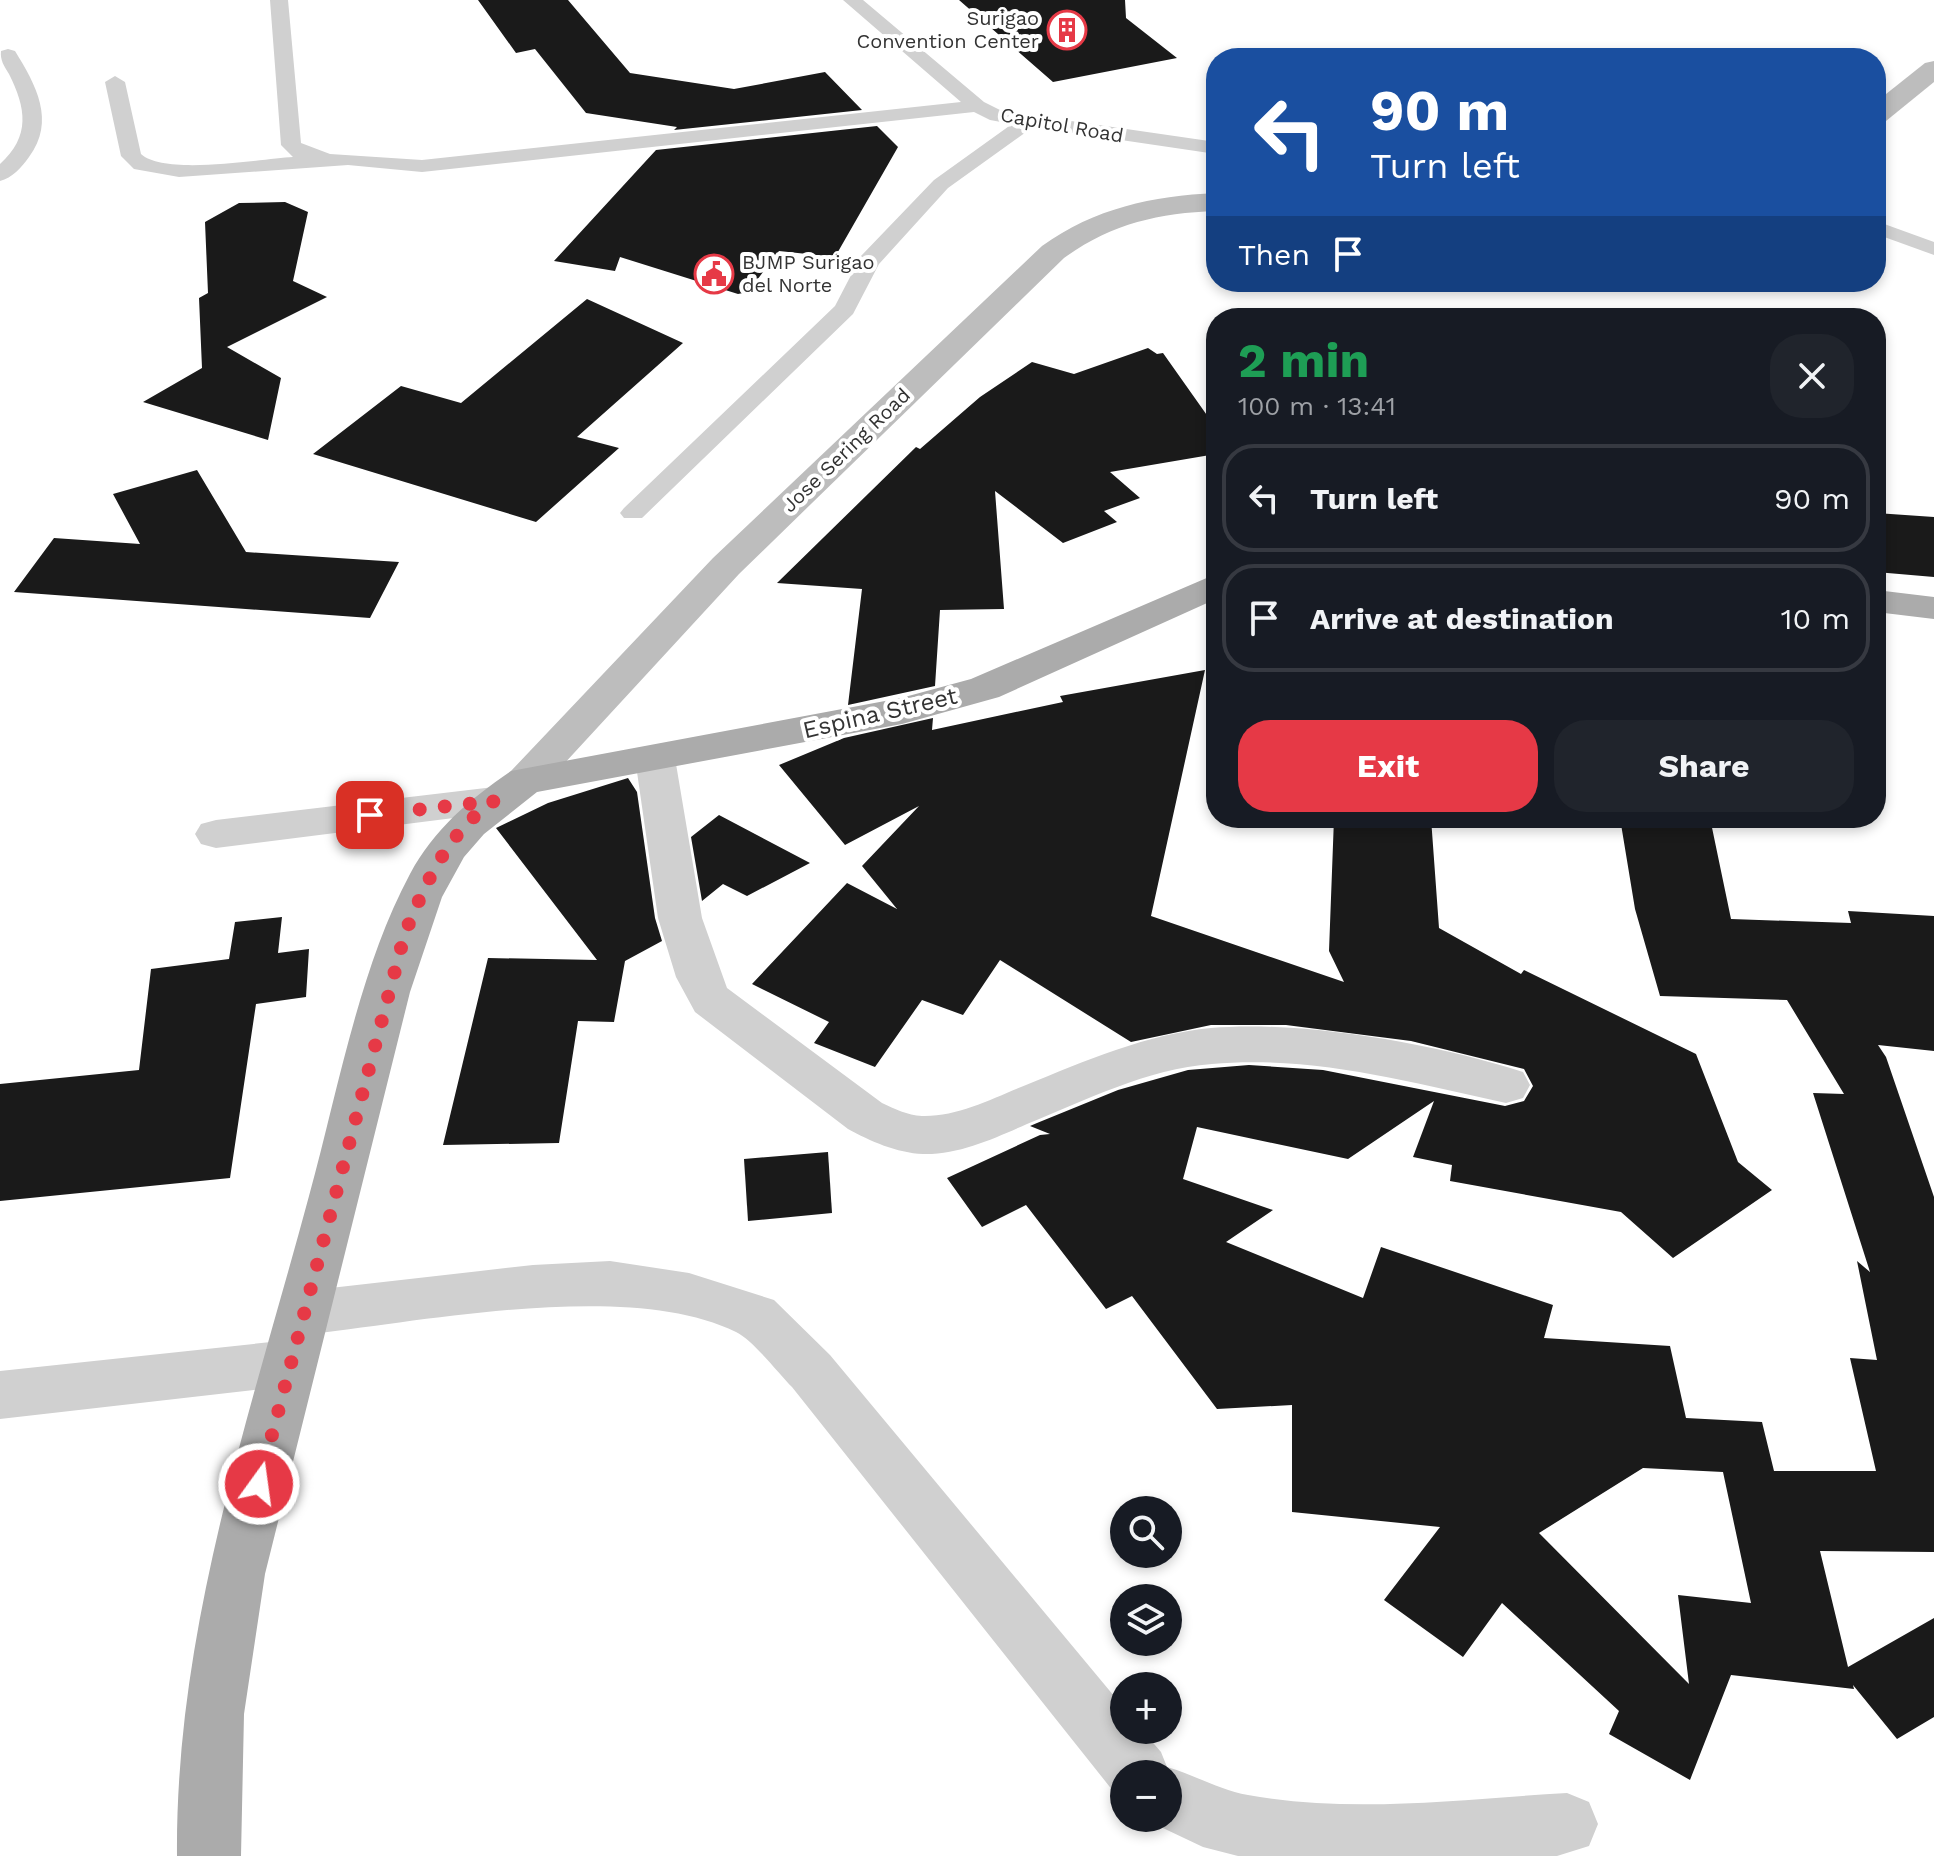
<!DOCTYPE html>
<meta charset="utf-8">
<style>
body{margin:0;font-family:"Work Sans",sans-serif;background:#20242c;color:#f1f3f6;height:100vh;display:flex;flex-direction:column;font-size:30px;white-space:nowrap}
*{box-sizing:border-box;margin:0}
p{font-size:26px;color:#9ea1a6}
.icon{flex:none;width:44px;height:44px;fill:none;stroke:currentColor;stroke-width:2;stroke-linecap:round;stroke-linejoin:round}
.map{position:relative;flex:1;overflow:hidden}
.sheet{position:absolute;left:1206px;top:308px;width:680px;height:520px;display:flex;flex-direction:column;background:#171b24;border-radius:32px;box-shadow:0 4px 12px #0003}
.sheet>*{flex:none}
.guide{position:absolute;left:1206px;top:48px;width:680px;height:244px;border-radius:32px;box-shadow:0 4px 12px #0003;background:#1a4fa0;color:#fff;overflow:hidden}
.fabs{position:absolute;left:1110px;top:1496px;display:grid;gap:16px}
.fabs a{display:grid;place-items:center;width:72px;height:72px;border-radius:50%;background:#171b24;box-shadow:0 4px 12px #0003;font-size:40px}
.pin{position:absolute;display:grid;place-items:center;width:68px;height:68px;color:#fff;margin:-34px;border-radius:16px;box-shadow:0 4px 12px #0006}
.me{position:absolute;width:88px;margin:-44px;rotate:14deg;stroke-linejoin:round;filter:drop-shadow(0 0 6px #0008)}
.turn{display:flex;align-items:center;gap:28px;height:168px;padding:0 32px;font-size:36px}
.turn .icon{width:104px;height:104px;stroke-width:2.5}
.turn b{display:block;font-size:56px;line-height:68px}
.then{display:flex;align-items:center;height:76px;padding:0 32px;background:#0003;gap:16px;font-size:30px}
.round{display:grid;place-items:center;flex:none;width:84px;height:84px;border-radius:32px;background:#20242c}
.head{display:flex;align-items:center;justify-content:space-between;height:136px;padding:0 32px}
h1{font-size:48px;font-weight:700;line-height:60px;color:#1e9e55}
.button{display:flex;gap:16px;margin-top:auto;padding:16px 32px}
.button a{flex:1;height:92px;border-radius:32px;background:#e63946;color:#fff;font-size:32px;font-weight:700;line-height:92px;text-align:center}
.button a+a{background:#20242c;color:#f1f3f6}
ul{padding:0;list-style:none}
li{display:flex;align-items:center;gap:24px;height:108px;margin:0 16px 12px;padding:0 16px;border:4px solid #363941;border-radius:32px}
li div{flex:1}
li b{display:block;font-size:30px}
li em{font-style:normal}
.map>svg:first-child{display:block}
</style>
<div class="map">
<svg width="1934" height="1856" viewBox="0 0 1934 1856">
<rect width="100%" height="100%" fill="#fff"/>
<g fill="#1a1a1a" fill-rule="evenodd">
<polygon points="478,0 568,0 630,73 734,89 825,72 862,110 674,130 677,127 586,113 535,49 516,53"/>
<polygon points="959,0 1125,0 1126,18 1177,58 1053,82"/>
<polygon points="877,126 898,147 835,257 779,251 748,292 738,294 620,257 615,271 554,261 656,150"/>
<polygon points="285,202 308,212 293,281 327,297 227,347 281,378 268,440 143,402 202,368 199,298 208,293 205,222 239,203"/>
<polygon points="587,299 683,343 577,437 619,448 536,522 313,454 401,386 461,403"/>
<polygon points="1148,348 1157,354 1163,353 1216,428 1216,454 1110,472 1140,498 1104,511 1117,522 1063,543 995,491 1004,609 940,610 935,686 848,705 862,589 777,583 916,447 920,449 980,397 1032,362 1074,374"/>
<polygon points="197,470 246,552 399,562 370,618 14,592 54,538 140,544 113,494"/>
<polygon points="1876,513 1934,517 1934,577 1876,572"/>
<path d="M1205 670 1151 916 1344 982 1329 951 1334 818H1431L1439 928 1521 974 1524 970 1696 1054 1738 1162 1772 1190 1673 1258 1621 1212 1450 1181 1452 1165 1413 1157 1434 1101 1348 1159 1197 1127 1183 1179 1273 1210 1226 1242 1363 1298 1381 1247 1553 1305 1544 1338 1670 1346 1686 1418 1762 1422 1774 1471H1876L1850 1358 1877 1360 1857 1261 1870 1272 1813 1093 1844 1094 1787 1000 1660 996 1635 909 1620 818H1710L1731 919 1851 923 1848 911 1934 916V1051L1878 1045 1886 1057 1934 1197V1552L1820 1551 1848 1667 1934 1618V1717L1897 1739 1853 1685 1854 1689 1731 1675 1690 1780 1609 1734 1619 1711 1502 1603 1463 1657 1384 1600 1440 1527 1292 1512V1405L1217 1409 1132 1296 1106 1309 1026 1205 982 1227 947 1178 1040 1135 1050 1134 1030 1126 1037 1123 1118 1090 1188 1070 1249 1065 1323 1070 1505 1106 1524 1101 1533 1086 1524 1069 1411 1041 1286 1025H1211L1131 1042 1000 960 963 1015 922 1000 875 1067 814 1043 829 1022 752 984 847 883 897 909 862 866 919 806 845 845 779 765 844 738 933 718 932 730 1063 702 1060 696ZM1643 1468 1723 1472 1751 1603 1678 1595 1689 1684 1539 1533Z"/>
<polygon points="628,778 637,792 655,918 662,941 625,961 614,1022 578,1021 559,1143 443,1145 488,958 597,960 496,828 548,803"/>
<polygon points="719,815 810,863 747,896 723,884 702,901 691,837"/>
<polygon points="282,917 278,953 309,949 306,997 256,1004 230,1178 0,1201 0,1084 139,1070 151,969 229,959 235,922"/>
<polygon points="828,1152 832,1213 748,1221 744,1159"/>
</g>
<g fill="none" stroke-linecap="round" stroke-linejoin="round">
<g fill="#d0d0d0" fill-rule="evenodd">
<path d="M270 0H288L301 143 330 154 422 160 961 102 843 0H863L984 102 1002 111 1216 142V154L1033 127 948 188 879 264 853 314 642 518H624L620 513 624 508 835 306 861 256 934 180 1012 124 990 120 974 112 422 172 348 165 179 177 134 169 121 156 105 82 115 76 125 82 141 154C165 176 259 159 293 157L281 145Z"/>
<path d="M8 49 15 51C36 85 56 121 29 157 22 167 12 178 0 181V164C31 136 26 108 9 74 4 66 0 60 1 51Z"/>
<polygon points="1876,221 1934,242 1934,255 1876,234"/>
</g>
<g fill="#d0d0d0" fill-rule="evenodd">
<path d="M655 745 669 749 675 758 702 918 727 988 882 1103C895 1109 907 1115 922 1116 958 1117 993 1098 1026 1085 1085 1061 1147 1034 1211 1028 1302 1020 1436 1044 1523 1072L1530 1085 1523 1098 1506 1103C1410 1082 1311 1055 1212 1064 1147 1069 1086 1100 1027 1124 995 1138 959 1155 923 1154 897 1153 870 1141 848 1129L695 1012 676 977 658 918 635 758 641 749Z"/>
<polygon points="494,787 509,791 515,801 509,811 216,848 201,844 195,834 201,824 216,820"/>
<path d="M610 1261 689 1273 774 1300 830 1355 1124 1708V1730H1142L1161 1752 1167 1767C1195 1775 1219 1790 1248 1795 1352 1814 1463 1799 1567 1793L1589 1802 1598 1824 1589 1846 1557 1856H1238L1203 1847 1146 1820 1168 1818V1774H1124V1799L1117 1796 792 1387C778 1373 753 1340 736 1332 629 1279 422 1322 304 1335L286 1329 278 1313 286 1297 304 1291 533 1265Z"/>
<polygon points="290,1340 309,1347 317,1363 309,1379 290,1386 0,1419 0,1371"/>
</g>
<g fill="#bdbdbd" fill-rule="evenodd">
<polygon points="1934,61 1934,82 1886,121 1876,123 1876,102 1925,63"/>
<path d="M1216 193V211C1158 213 1111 224 1064 258L739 574 539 791 525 795 511 791 505 781 511 771 713 558 1042 246C1095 208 1152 196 1216 193Z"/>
</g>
<g fill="#ababab" fill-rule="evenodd">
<path d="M1216 574V599L999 697 902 724 537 792 484 834 464 857 442 897 410 992 265 1574 244 1714 241 1856H177C175 1629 251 1412 309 1196 338 1091 359 969 410 874 434 829 470 799 511 771L901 698 971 679Z"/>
<polygon points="1876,590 1934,597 1934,619 1876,612"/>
</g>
</g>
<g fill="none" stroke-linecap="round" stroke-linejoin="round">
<path stroke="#e63946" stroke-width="14" stroke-dasharray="0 25.2" d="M259 1484 405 933C426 883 447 833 494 801L370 815"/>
</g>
<defs>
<symbol id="building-ring" viewBox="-11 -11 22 22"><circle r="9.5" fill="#fff" stroke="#e63946" stroke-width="1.5"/><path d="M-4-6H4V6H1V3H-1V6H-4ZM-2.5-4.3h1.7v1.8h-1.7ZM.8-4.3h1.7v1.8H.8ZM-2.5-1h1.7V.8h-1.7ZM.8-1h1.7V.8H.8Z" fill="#e63946"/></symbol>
<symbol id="civic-ring" viewBox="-11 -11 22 22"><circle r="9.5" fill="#fff" stroke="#e63946" stroke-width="1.5"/><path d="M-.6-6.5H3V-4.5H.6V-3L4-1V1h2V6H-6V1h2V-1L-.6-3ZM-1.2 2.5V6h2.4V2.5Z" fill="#e63946"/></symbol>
</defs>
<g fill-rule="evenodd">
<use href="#building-ring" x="1045" y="8" width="44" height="44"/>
<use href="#civic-ring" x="692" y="252" width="44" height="44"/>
</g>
<g text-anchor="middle" stroke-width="8" stroke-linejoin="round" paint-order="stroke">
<g font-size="20" fill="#333" stroke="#fff" text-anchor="end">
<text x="1039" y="25">Surigao<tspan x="1039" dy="23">Convention Center</tspan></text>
<text x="742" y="269" text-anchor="start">BJMP Surigao<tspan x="742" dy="23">del Norte</tspan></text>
</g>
<g font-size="20" fill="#333" stroke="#fff">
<text transform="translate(1062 125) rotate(10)" y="7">Capitol Road</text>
<text transform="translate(846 450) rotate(-44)" y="7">Jose Sering Road</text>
</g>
<g font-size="24" fill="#333" stroke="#fff">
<text transform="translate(880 713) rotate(-13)" y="8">Espina Street</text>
</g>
</g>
</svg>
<div class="fabs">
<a><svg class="icon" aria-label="search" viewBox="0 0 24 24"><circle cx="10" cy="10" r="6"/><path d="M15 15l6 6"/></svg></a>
<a><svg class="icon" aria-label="layers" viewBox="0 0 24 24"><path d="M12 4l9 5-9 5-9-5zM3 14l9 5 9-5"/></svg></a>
<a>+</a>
<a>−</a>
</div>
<div class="pin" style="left:370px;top:815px;background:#d93025"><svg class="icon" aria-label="arrive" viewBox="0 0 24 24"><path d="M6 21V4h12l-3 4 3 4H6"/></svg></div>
<svg class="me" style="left:259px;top:1484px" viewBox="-20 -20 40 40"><circle r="17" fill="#e63946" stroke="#fff" stroke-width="3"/><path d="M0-11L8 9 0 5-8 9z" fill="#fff"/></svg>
<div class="guide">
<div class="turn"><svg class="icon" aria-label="left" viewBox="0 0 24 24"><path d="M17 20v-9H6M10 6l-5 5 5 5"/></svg><div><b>90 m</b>Turn left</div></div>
<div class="then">Then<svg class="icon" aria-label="arrive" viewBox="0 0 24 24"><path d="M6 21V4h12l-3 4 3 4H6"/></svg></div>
</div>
<section class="sheet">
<div class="head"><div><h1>2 min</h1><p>100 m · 13:41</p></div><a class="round"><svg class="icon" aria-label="close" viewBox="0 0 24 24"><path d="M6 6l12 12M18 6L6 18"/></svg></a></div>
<ul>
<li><svg class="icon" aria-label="left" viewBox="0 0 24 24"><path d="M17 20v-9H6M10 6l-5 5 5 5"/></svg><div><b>Turn left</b></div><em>90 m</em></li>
<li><svg class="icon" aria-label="arrive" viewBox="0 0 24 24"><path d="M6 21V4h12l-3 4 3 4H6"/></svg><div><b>Arrive at destination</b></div><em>10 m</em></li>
</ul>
<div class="button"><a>Exit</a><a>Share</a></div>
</section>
</div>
